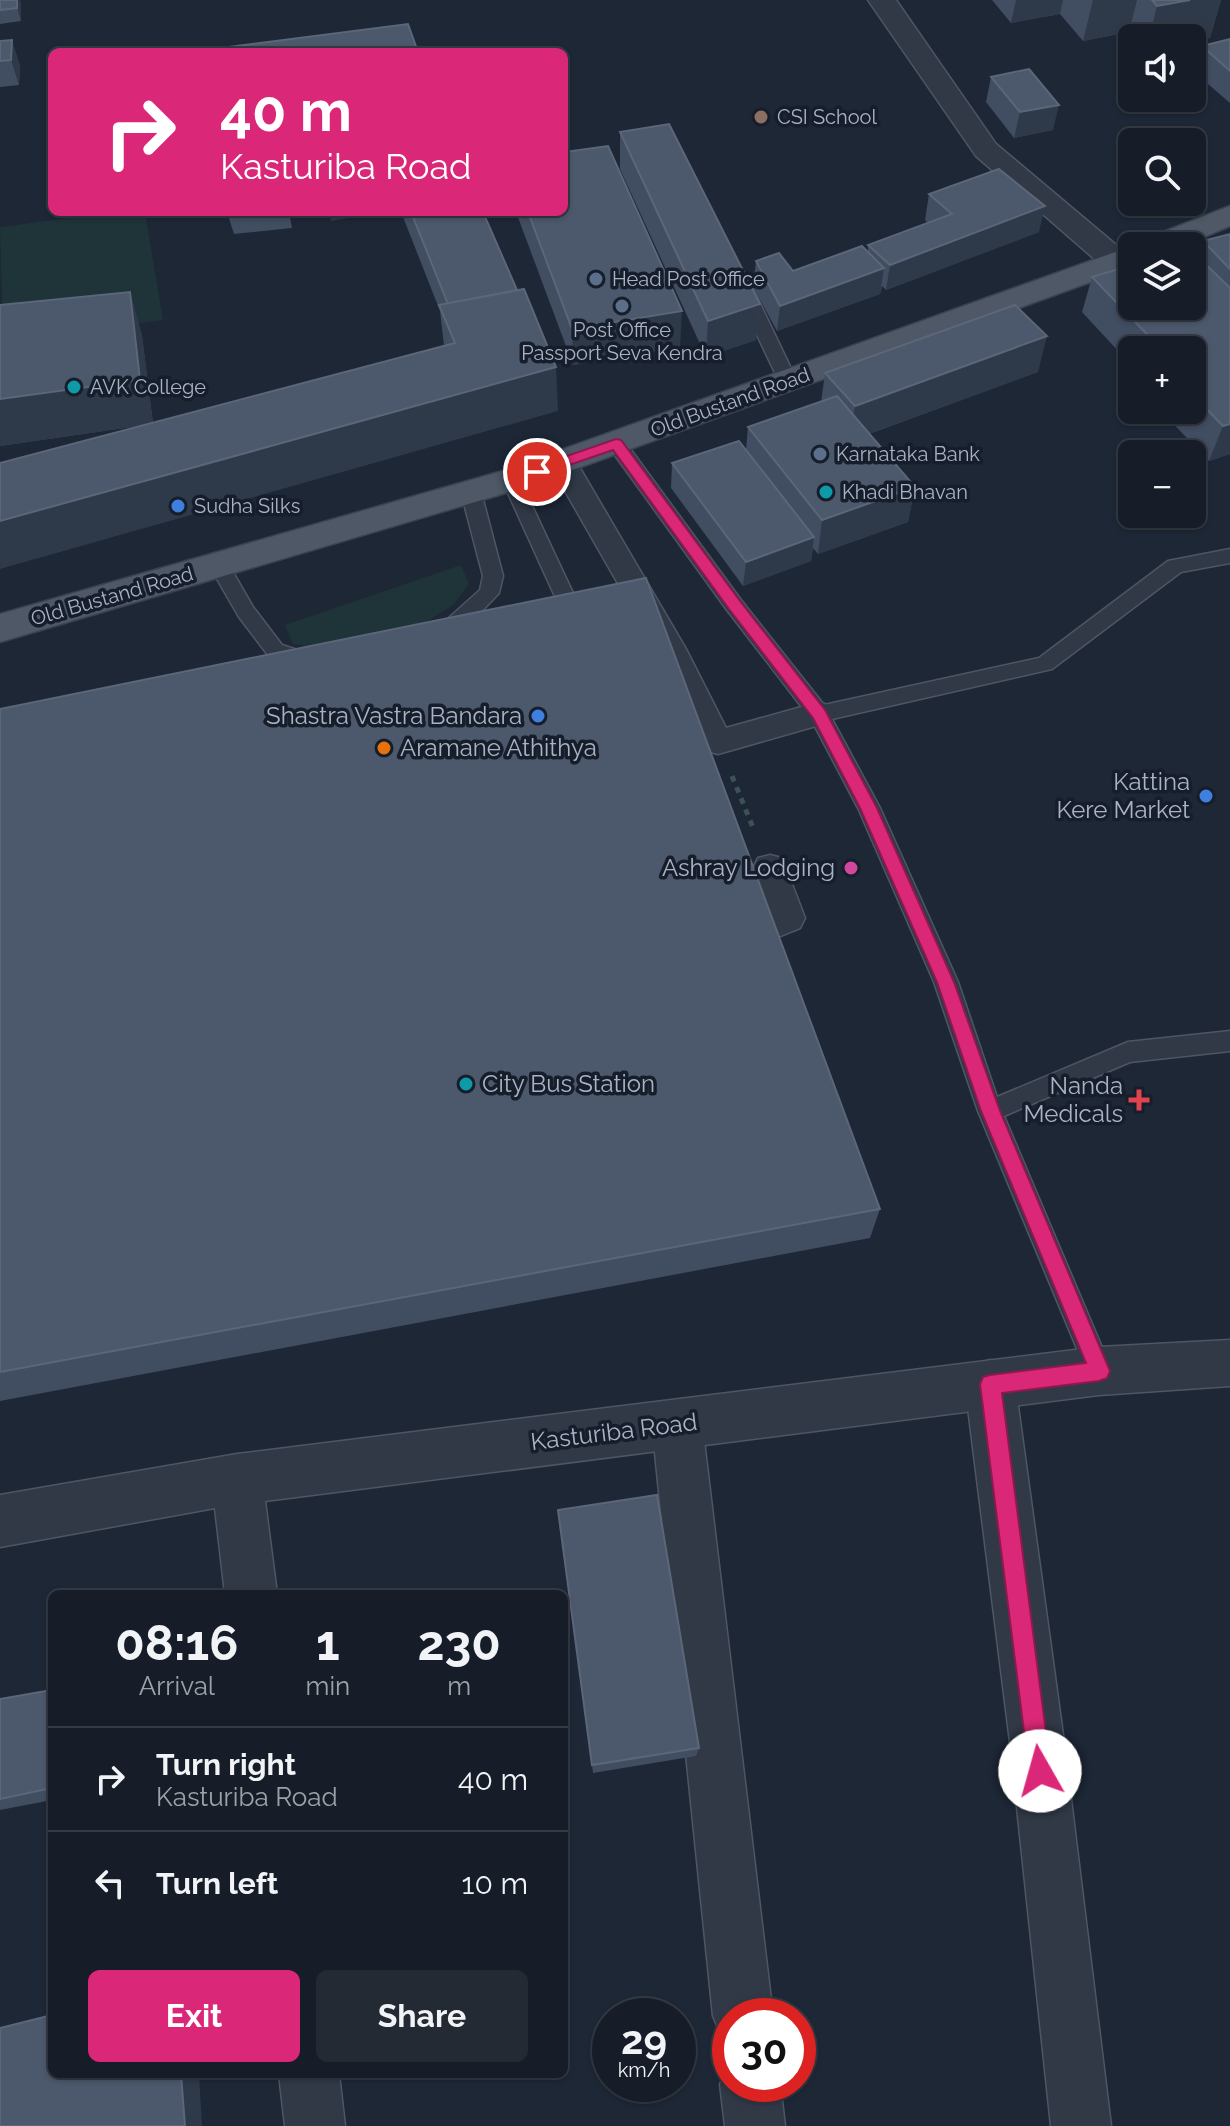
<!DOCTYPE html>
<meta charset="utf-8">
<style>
body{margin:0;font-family:Raleway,sans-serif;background:#232a34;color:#f1f3f6;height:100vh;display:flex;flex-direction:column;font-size:30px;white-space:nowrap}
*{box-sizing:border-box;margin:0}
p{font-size:26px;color:#9ea2a8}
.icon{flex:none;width:44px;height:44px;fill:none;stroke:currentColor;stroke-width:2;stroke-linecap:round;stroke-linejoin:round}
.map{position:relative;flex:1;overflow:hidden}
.sheet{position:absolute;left:48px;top:1590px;width:520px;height:488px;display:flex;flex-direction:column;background:#161d28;border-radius:12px;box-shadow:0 2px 6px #0004,0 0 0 2px #353b45}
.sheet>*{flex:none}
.banner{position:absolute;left:48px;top:48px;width:520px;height:168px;border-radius:12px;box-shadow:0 2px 6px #0004,0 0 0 2px #353b45;background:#db2777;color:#fff;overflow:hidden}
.buttons{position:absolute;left:1118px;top:24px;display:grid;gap:16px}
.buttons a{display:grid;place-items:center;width:88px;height:88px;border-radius:12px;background:#161d28;box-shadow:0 2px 6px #0004,0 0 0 2px #353b45;font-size:40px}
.speed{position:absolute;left:592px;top:1998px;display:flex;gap:16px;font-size:40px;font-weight:700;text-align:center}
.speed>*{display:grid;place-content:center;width:104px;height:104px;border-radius:50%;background:#161d28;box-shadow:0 2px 6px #0004,0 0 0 2px #353b45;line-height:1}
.speed small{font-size:20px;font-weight:400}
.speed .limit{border:12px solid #d22;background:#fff;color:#111}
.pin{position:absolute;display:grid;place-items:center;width:68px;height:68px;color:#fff;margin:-34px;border:4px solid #fff;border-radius:50%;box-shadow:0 2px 8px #0007}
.me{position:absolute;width:88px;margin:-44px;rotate:353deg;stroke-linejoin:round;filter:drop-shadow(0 0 6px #0008)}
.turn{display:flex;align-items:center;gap:28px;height:168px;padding:0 40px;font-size:36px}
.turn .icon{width:104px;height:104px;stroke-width:2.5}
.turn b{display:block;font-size:56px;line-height:68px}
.eta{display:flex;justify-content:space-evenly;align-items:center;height:136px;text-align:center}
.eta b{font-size:48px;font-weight:700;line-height:56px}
.cta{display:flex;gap:16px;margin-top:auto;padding:16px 40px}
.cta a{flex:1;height:92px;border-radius:12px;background:#db2777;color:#fff;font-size:32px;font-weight:700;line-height:92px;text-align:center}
.cta a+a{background:#232a34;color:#f1f3f6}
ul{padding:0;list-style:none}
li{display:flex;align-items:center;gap:24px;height:104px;padding:0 40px;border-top:2px solid #353b45}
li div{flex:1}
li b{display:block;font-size:30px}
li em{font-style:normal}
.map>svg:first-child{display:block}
</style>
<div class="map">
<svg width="1230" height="2126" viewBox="0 0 1230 2126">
<rect width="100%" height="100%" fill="#1d2736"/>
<g fill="#1f3438">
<polygon points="117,212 145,212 163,320 3,342 0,227"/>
<polygon points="461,565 469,584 453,605 421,625 327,649 293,644 285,625"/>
</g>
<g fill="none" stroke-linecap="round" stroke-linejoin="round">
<defs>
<g id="service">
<polygon points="744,284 753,289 797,381 794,385 782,385 779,381 735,289"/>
<polygon points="616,437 623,439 741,600 824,705 1039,658 1168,561 1230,549 1230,563 1181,572 1052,669 832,719 880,808 958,982 997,1097 1128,1042 1230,1031 1230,1051 1130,1062 1004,1116 1112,1371 1108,1380 1099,1384 1090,1380 978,1111 934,982 858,808 811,719 727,610 609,447 607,443 609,439"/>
<polygon points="511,474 520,480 587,623 584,628 570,628 567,623 502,480"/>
<polygon points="471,485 481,492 503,576 499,593 463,631 443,639 436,637 433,632 480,590 483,576 461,492"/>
<polygon points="219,558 226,560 253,607 282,645 319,657 322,662 319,667 312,670 268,655 239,617 209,565"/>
</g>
<g id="pedestrian">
<polygon points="563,453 573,456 577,463 686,649 726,728 819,702 830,706 835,714 830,722 718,754 707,751 684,713 656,650 549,463 553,456"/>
<path d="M770 855 782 858 805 918 800 928C775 938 744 954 717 945L712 935 717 925 768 911 753 868 758 858Z"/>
</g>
<g id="minor">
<polygon points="868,0 896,0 996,144 1128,255 1132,261 1128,269 1117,272 1106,269 976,156"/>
<polygon points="990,1360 1007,1367 1015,1384 1064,1742 1111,2126 1051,2126 1010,1742 965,1384 973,1367"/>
<polygon points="677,1400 695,1407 702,1424 773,2016 730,2016 730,2040 722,2037 713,2016 652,1424 659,1407"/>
<polygon points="730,2062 730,2084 780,2084 785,2126 725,2126 720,2084"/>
</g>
<g id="tertiary">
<polygon points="1230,1340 1230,1386 1099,1395 265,1501 277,1594 225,1594 215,1508 0,1547 0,1495 237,1454 1099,1347"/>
<polygon points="279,2074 339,2074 345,2126 285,2126"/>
</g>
<g id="primary">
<polygon points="1230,206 1230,226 1183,246 1141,246 1145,239"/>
<polygon points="1132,246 1132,267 523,488 0,642 0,614 499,472"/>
</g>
</defs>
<use href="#service" stroke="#4e5665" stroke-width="3"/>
<use href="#pedestrian" stroke="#4e5665" stroke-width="3"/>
<use href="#minor" stroke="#4e5665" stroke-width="3"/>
<use href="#tertiary" stroke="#4e5665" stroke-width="3"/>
<use href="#primary" stroke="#3a4250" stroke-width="3"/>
<polyline stroke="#3c5155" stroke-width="5" stroke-dasharray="6 6" stroke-linecap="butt" points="732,776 754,830"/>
<use href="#service" fill="#313947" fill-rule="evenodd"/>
<use href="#pedestrian" fill="#313947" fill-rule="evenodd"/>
<use href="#minor" fill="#313947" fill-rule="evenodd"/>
<use href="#tertiary" fill="#313947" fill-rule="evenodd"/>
<use href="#primary" fill="#4e5867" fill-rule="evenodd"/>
</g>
<g fill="#414d60">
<polygon points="0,0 20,0 21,21 0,24"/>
<polygon points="992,0 1221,0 1210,38 1134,38 1129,32 1083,41 1060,14 1011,23"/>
<polygon points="1230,39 1230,103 1194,72 1202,46"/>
<polygon points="0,41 20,65 19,85 0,87"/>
<polygon points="991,77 1053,130 1014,138 986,102"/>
<polygon points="620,132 760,304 756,340 706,357 620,169"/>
<polygon points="929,194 1039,232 886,290 882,286 880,294 777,331 753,287 756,261 793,271 868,251 868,245 928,223 925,220"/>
<polygon points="227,212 289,212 292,228 234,234"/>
<polygon points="401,212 483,212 558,411 145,425 0,446 0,305 130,292 142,336 153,423 444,346 440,311"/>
<polygon points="516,212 564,212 680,347 573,365"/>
<polygon points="1230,234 1230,454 1209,461 1160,410 1192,410 1192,350 1132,350 1132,366 1082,312 1092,277 1198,257 1203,241"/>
<polygon points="1038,372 869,434 915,487 908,522 818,554 813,548 811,561 743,586 671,488 672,463 746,450 748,427 821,402 825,373"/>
<polygon points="0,709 880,1209 870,1238 0,1401"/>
<polygon points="558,1510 699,1748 696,1756 593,1773"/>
<polygon points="52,1690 52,1800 0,1810 0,1699"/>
</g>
<g fill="#2e394a">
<polygon points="17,0 20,0 21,3 21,21 17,8"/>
<polygon points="1016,0 1063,0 1060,14 1011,23"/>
<polygon points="1093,0 1137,0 1129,32 1083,41"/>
<polygon points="1190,0 1221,0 1210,38 1192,42 1192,38 1149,38 1157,6"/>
<polygon points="12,40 20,65 19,85 11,60"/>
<polygon points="1059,105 1053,130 1014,138 1020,112"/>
<polygon points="1045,206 1039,232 886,290 890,265"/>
<polygon points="330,212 366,212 366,215 331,221"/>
<polygon points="884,268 880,294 777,331 780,306"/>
<polygon points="130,292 142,336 153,424 0,446 0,399"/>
<polygon points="760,304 756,340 706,357 708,321"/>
<polygon points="682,311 680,347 573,365 572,329"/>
<polygon points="1047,336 1038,372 849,441 855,406"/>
<polygon points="556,367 558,411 0,569 0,521"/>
<polygon points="1230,424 1230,454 1209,461 1223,426"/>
<polygon points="915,487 908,522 818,554 822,520"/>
<polygon points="814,537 811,561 743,586 746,562"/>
<polygon points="181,2074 199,2074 202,2126 185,2126"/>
</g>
<g fill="#4c586b" stroke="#5b6679" stroke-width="2">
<polygon points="0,0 17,0 17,8 0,10"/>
<polygon points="1152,0 1190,0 1157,6"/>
<polygon points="408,24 418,52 190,52"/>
<polygon points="1230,39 1230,71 1202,46"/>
<polygon points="12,40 11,60 0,61 0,41"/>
<polygon points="1029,69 1059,105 1020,112 991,77"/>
<polygon points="669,124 760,304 708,321 620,132"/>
<polygon points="608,146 682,311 572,329 528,212 564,212 564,152"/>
<polygon points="999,169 1045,206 890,265 868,245 952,214 929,194"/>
<polygon points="411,212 483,212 517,290 448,304"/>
<polygon points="1230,234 1230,269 1203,241"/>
<polygon points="862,246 884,268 780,306 756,261 779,253 793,271"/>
<polygon points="1192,251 1230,288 1230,424 1223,426 1192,394 1192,350 1162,350 1092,277 1132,265 1132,306 1192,306"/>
<polygon points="524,289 556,367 0,521 0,463 455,343 439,305"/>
<polygon points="130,292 140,380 0,399 0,305"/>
<polygon points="1015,305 1047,336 855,406 825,373"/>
<polygon points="837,396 915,487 822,520 748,427"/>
<polygon points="739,441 814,537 746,562 672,463"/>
<polygon points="646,578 880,1209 0,1372 0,709"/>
<polygon points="657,1495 699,1748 592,1765 558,1510"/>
<polygon points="52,1690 52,1788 0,1799 0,1699"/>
<polygon points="52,2015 52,2074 181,2074 185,2126 0,2126 0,2028"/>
</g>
<polygon fill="#db2777" stroke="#8e194d" stroke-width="2" points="616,439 621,440 740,601 825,710 877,808 954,982 1000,1111 1110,1371 1107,1378 1099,1381 1002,1393 1051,1771 1048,1779 1040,1783 1032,1779 1029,1771 980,1384 983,1377 990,1375 1086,1363 981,1111 937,982 860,808 813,718 729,609 613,450 537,476 530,472 532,468"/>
<circle fill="#8d6e63" stroke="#161e2b" stroke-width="3" cx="761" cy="117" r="8"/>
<g fill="#5c6f8a" stroke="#161e2b" stroke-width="3">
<circle cx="596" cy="279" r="8"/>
<circle cx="622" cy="306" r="8"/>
<circle cx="820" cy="454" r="8"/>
</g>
<g fill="#0f9aa8" stroke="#161e2b" stroke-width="3">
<circle cx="74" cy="387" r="8"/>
<circle cx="826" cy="492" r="8"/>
<circle cx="466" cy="1084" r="8"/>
</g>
<g fill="#3f7fe0" stroke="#161e2b" stroke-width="3">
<circle cx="178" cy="506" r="8"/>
<circle cx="538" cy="716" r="8"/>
<circle cx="1206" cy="796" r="8"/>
</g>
<circle fill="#e8710a" stroke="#161e2b" stroke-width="3" cx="384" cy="748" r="8"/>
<circle fill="#d1479c" stroke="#161e2b" stroke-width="3" cx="851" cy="868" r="8"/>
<path fill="#e0444e" stroke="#161e2b" stroke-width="3" d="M1135 1088h8v8h8v8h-8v8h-8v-8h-8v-8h8z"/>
<g text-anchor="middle" stroke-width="7" stroke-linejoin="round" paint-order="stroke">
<g font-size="20" fill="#aab3c5" stroke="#161e2b" text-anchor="start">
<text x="777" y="124">CSI School</text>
<text x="612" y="286">Head Post Office</text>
<text x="622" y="337" text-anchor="middle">Post Office<tspan x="622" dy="23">Passport Seva Kendra</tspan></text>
<text x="90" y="394">AVK College</text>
<text x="836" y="461">Karnataka Bank</text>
<text x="842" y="499">Khadi Bhavan</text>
<text x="194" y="513">Sudha Silks</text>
</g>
<g font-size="20" fill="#aab3c5" stroke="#161e2b">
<text transform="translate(730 402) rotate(-20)" y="7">Old Bustand Road</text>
<text transform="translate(112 596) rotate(-16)" y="7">Old Bustand Road</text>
</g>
<g font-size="24" fill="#aab3c5" stroke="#161e2b" text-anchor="end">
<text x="522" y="724">Shastra Vastra Bandara</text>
<text x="400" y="756" text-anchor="start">Aramane Athithya</text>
<text x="1190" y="790">Kattina<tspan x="1190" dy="28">Kere Market</tspan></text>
<text x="835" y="876">Ashray Lodging</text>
<text x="482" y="1092" text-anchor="start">City Bus Station</text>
<text x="1123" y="1094">Nanda<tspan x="1123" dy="28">Medicals</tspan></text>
</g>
<g font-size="24" fill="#aab3c5" stroke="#161e2b">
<text transform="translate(614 1432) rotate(-7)" y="8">Kasturiba Road</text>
</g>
</g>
</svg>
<div class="buttons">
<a><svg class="icon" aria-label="sound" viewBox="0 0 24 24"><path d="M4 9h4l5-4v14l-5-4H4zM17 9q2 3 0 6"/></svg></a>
<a><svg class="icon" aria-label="search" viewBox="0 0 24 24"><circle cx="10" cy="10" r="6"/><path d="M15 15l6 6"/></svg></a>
<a><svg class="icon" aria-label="layers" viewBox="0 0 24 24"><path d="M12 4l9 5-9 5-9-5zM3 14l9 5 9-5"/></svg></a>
<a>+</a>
<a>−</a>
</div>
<div class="speed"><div>29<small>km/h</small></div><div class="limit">30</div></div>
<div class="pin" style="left:537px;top:472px;background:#d93025"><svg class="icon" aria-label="arrive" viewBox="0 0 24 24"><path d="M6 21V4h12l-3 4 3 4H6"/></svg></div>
<svg class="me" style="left:1040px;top:1771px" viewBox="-20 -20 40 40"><circle r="19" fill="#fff"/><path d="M0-13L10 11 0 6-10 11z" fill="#db2777"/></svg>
<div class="banner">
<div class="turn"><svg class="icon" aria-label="right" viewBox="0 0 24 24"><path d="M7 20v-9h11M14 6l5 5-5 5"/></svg><div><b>40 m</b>Kasturiba Road</div></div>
</div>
<section class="sheet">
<div class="eta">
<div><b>08:16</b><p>Arrival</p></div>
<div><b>1</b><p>min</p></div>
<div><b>230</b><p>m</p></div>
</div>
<ul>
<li><svg class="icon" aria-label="right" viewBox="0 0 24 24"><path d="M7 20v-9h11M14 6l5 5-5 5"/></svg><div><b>Turn right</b><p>Kasturiba Road</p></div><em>40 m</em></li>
<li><svg class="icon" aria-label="left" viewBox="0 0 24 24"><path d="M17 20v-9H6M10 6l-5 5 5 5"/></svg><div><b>Turn left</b></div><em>10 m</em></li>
</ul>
<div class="cta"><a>Exit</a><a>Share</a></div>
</section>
</div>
